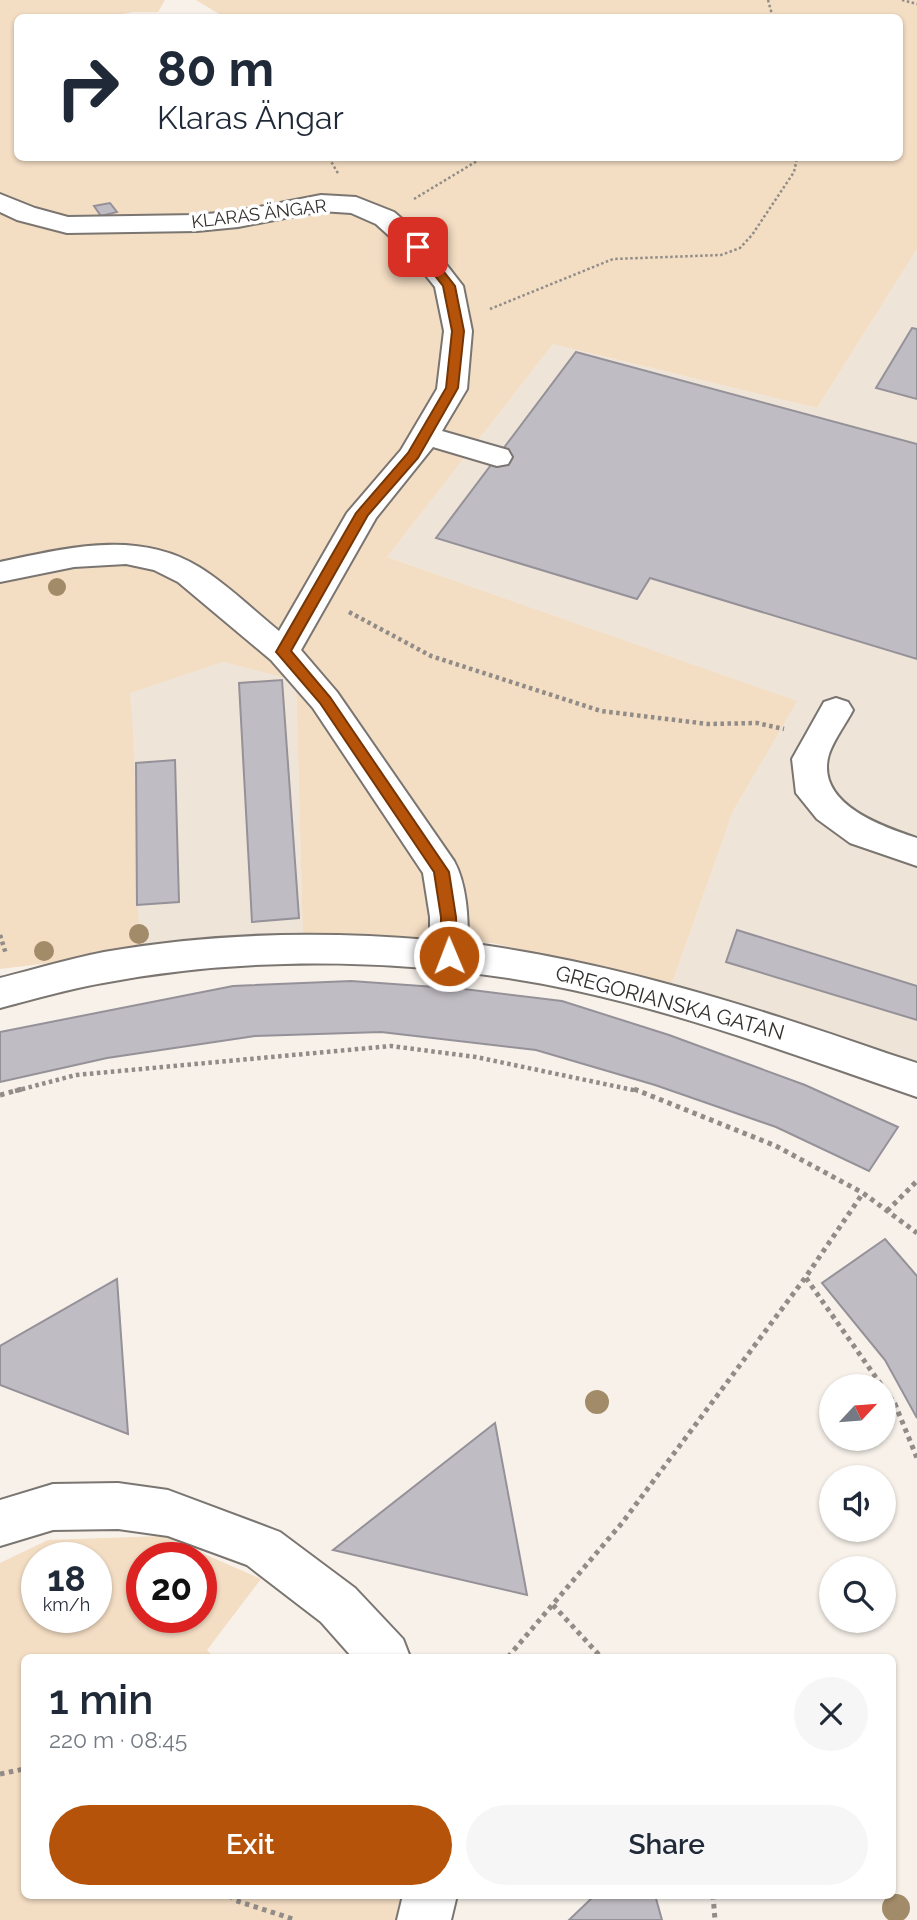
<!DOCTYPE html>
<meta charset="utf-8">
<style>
body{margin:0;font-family:Raleway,sans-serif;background:#f6f6f7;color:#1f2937;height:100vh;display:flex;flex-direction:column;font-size:26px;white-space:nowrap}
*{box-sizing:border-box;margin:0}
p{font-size:23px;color:#747a83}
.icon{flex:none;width:38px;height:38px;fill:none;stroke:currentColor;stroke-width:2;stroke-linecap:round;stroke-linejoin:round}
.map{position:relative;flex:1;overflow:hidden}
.sheet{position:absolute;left:21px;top:1654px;width:875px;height:245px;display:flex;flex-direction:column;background:#fff;border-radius:10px;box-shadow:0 2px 5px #0004}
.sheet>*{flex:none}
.banner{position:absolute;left:14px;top:14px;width:889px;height:147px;border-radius:10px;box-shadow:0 2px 5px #0004;background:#fff;color:#1f2937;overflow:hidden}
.needle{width:46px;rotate:64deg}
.controls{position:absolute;left:819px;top:1374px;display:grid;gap:14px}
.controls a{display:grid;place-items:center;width:77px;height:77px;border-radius:50%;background:#fff;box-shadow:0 2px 5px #0004;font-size:35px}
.speed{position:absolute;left:21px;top:1542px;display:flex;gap:14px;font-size:35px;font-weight:700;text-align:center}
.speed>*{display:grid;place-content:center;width:91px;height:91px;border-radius:50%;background:#fff;box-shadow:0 2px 5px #0004;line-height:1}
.speed small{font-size:18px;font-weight:400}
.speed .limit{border:10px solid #d22;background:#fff;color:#111}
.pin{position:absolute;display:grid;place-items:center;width:60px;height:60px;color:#fff;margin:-30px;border-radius:14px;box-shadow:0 4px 10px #0006}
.me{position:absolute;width:77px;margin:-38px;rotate:359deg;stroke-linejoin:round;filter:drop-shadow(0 0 5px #0008)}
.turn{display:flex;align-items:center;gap:24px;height:147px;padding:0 28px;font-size:32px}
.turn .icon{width:91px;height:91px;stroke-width:2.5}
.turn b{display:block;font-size:49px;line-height:60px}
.round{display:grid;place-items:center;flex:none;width:74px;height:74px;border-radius:37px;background:#f6f6f7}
.summary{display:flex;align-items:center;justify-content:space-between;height:119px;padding:0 28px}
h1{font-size:42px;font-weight:600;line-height:52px}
.primary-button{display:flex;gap:14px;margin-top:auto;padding:14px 28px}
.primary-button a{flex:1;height:80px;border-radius:42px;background:#b45309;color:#fff;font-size:28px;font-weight:600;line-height:80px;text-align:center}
.primary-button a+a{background:#f6f6f7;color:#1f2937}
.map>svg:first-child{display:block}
</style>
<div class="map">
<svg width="917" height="1920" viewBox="0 0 917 1920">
<rect width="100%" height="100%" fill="#f7f1ea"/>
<g fill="#efe4d8">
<polygon points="917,249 917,1063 672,983 733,811 796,701 387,557 553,344 817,408"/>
<polygon points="223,662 296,679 303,937 141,952 137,905 130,692"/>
</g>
<g fill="#f3ddc3" fill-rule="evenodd">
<path d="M0 0H165L158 12H133L99 18H18V158H900V18H226L196 0H917V249L817 408 553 344 387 557 797 701 733 811 672 983 492 943 303 937 296 680 223 662 130 693C138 779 133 866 141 952L0 969Z"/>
<path d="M163 1536 261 1579 207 1650 214 1657H24V1895H401L395 1920H0V1563L48 1540ZM37 1558H96V1617H37ZM142 1558H201V1617H142Z"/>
</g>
<g fill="#c0bcc3" stroke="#959198" stroke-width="2">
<polygon points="110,203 117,212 101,216 94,206"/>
<polygon points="912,328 917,329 917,399 876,388"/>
<polygon points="576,352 917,444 917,659 650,578 637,599 436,538"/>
<polygon points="282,680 299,918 252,922 239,683"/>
<polygon points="175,760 179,902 137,905 136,763"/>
<polygon points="737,930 917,986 917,1020 726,962"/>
<polygon points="351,981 464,989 562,1001 669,1035 805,1085 898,1127 869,1171 776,1127 655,1085 536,1050 381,1032 255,1036 107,1058 0,1082 0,1032 233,986"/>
<polygon points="885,1239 917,1276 917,1418 885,1360 822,1283"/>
<polygon points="117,1279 128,1434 0,1385 0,1346"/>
<polygon points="495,1423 527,1595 333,1550"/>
<polygon points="595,1895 655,1895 662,1920 569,1920"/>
</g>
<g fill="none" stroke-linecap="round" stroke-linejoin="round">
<defs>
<g id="minor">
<path d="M0 194 35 208 68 217 197 215 238 211 321 195 356 197 394 212 428 241 463 286 472 331 467 389 442 431 508 450 512 457 508 464 497 466 433 447 376 518 301 650 337 692 454 861C467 885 468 917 468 943 613 962 751 1006 889 1054L917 1063V1097C803 1058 690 1015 573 990 424 958 253 954 103 983 68 989 34 999 0 1008V978C35 969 69 959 104 952 210 933 323 931 430 940V917L423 873 313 708 271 660 178 582 154 570 126 564 74 567 0 582V562C66 548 138 529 199 567 227 584 253 610 279 631L347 513 401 450 437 389 444 331 435 287 408 253 376 224 351 213 321 211 238 227 197 231 67 233 17 220 0 212Z"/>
<path d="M836 698 848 702 853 710C846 724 831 743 828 758 818 805 884 827 917 838V866L850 843 817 819 796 793 792 759 824 702Z"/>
<polygon points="118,1483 168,1490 280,1532 355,1588 403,1639 410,1657 352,1657 321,1622 247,1565 168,1536 118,1529 53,1530 0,1546 0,1500 53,1484"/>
<polygon points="403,1895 457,1895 451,1920 397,1920"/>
</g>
</defs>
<use href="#minor" stroke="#7a7570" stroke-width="4"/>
<g stroke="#918c88" stroke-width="2.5" stroke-dasharray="2.5 2.5" stroke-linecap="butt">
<polyline points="768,0 773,18"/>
<polyline points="902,0 917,4"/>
<polyline points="329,158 339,175"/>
<polyline points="414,199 482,158"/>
<polyline points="490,309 613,259 721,255 740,248 752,235 794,172 797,158"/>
</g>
<g stroke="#918c88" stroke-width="4.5" stroke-dasharray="3.5 3.5" stroke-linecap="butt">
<polyline points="349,612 431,656 601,711 708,724 757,723 784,729"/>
<polyline points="0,935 6,954"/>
<polyline points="15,1091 76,1075 391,1046 476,1057 638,1091"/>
</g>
<g stroke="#918c88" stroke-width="5" stroke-dasharray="4.5 4.5" stroke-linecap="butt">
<polyline points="634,1089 776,1146 863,1193"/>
<polyline points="0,1095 22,1089"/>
<polyline points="887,1211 917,1181"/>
<polyline points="806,1278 882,1386"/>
<polyline points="884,1389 895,1404 917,1458"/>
<polyline points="553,1605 601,1657"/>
<polyline points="508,1657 622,1523 805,1278 863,1193 917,1233"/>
<polyline points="0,1774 24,1769"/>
<polyline points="230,1895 234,1900 296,1920"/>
<polyline points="713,1895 715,1920"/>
</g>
<use href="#minor" fill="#fff" fill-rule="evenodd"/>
</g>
<g fill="#a18b69">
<circle cx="57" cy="587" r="9"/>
<circle cx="139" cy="934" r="10"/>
<circle cx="44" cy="951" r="10"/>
<circle cx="597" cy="1402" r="12"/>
<circle cx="896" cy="1908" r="14"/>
</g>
<polygon fill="#b45309" stroke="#753606" stroke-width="2" points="414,244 422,244 455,286 464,331 458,388 418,458 368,515 291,651 330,697 449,872 456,917 457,956 449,962 441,956 441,917 434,872 320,703 276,652 356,513 408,453 446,388 452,331 443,286 414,249"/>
<g text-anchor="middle" stroke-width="7" stroke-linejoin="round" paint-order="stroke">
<g font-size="18" fill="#33302e" stroke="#fff">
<text transform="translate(259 214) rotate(-7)" y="6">KLARAS ÄNGAR</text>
</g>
<g font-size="21" fill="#33302e" stroke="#fff">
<text transform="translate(670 1003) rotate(15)" y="7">GREGORIANSKA GATAN</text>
</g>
</g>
</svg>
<div class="controls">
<a><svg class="needle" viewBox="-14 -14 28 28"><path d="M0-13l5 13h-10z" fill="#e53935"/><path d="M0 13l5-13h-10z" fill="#747a83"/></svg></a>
<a><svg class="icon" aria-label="sound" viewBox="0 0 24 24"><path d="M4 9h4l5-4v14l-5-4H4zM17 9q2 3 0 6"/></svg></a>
<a><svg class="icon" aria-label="search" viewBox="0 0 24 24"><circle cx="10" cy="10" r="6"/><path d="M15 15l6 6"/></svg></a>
</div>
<div class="speed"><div>18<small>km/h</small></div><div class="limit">20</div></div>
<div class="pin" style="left:418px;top:247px;background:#d93025"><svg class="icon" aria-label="arrive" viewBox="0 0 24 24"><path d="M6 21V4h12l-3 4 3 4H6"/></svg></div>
<svg class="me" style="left:449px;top:956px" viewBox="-20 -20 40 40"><circle r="17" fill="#b45309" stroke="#fff" stroke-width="3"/><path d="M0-11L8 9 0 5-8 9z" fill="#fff"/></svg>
<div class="banner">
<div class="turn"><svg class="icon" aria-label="right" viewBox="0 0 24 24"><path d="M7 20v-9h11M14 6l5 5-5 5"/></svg><div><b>80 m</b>Klaras Ängar</div></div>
</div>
<section class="sheet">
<div class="summary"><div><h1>1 min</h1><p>220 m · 08:45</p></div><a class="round"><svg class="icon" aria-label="close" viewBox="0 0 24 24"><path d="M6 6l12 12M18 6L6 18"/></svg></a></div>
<div class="primary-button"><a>Exit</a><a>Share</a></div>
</section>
</div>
